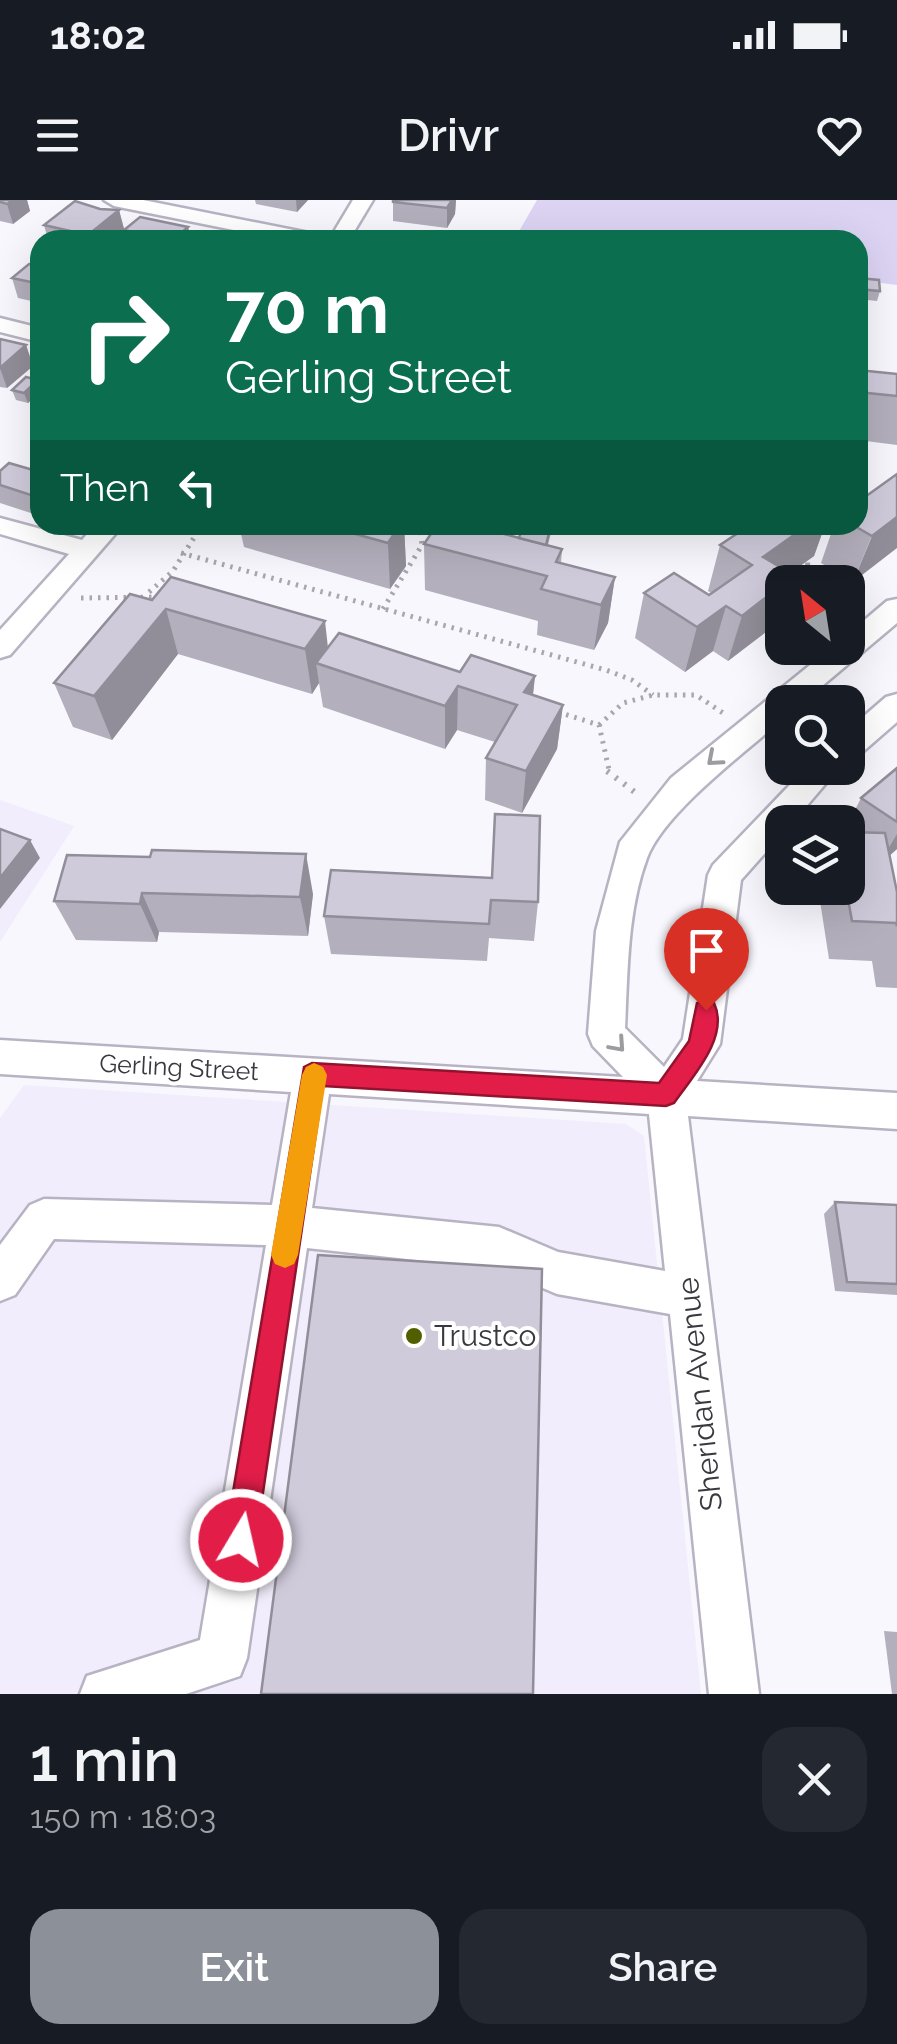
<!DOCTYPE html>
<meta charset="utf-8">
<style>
body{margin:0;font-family:Raleway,sans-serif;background:#242831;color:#f1f3f6;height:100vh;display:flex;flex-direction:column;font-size:38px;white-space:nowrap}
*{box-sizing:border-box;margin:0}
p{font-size:32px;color:#9ea1a6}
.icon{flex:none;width:55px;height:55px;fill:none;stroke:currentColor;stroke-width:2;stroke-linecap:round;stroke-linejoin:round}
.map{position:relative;height:1494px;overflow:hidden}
.sheet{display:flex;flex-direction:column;background:#171b24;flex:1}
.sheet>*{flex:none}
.guide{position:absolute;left:30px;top:30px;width:838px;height:305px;border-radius:30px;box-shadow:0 10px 40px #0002;background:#0b6e4f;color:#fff;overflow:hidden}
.needle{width:65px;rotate:330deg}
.controls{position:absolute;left:765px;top:365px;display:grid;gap:20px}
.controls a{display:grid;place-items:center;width:100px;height:100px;border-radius:20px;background:#171b24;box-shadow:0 10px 40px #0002;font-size:50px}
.pin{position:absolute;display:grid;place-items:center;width:85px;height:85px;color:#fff;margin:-102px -42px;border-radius:50% 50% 50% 0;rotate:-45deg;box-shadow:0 0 10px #0007}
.pin .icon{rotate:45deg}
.me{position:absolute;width:110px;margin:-55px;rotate:9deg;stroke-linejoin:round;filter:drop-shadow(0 0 8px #0008)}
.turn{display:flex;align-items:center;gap:35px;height:210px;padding:0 30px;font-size:45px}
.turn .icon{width:130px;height:130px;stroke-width:2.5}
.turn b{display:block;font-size:70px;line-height:85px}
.then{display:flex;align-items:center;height:95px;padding:0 30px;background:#0003;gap:20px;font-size:38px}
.round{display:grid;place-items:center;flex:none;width:105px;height:105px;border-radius:30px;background:#242831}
.overview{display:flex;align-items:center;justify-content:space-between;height:170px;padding:0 30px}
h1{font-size:60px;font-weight:600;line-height:75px}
.button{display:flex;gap:20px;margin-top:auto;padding:20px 30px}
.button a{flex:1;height:115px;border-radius:30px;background:#8c9099;color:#fff;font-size:40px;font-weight:600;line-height:115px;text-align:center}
.button a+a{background:#242831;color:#f1f3f6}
.status{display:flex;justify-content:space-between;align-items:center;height:70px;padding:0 50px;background:#171b24;direction:ltr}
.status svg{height:28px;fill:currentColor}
header{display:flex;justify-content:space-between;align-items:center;height:130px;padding:0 30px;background:#171b24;font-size:45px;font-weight:600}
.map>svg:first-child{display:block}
</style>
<div class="status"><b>18:02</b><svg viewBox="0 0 49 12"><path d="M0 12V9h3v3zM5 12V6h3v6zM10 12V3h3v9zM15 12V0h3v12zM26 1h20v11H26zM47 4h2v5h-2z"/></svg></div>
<header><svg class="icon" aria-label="menu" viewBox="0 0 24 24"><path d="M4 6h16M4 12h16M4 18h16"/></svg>Drivr<svg class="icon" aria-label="heart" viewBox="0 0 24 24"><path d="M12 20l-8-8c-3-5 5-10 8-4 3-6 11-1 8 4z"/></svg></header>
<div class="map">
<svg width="897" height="1494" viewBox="0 0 897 1494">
<rect width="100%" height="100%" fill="#f8f7fd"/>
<g fill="#f1edfc">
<polygon points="0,600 74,626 0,742"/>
<polygon points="24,885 626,924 644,936 701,1494 0,1494 0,918"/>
</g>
<polygon fill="#ddd4f4" points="537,0 897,0 897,85 858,80 858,40 514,40"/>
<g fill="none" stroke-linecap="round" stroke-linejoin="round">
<defs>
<g id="minor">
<polygon points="104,0 143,0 314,34 324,40 284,40 114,6"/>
<polygon points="353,0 373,0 349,40 329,40"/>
<polygon points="0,118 40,128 40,142 0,132"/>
<polygon points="0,318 82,340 95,325 123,325 10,455 0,458 0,430 69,354 0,334"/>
<path d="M897 399V423L803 502H782V520C745 552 664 613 647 658 627 712 628 772 625 828L664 867 683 839 708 675 713 665 806 568H839L793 622H782V634L741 680 720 844 697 881 897 893V929L688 916 759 1494H709L670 1114 557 1094 498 1069 307 1048 247 1458 240 1476 186 1494H80L87 1476 200 1440 266 1045 54 1039 15 1095 0 1101V1045L30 1005 44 999 272 1005 291 892 0 874V840L623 877 593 846 588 834 596 731 620 642 671 578 831 448H848V434L887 401ZM329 894 649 914 665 1071 558 1052 499 1027 312 1008Z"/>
<polygon points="897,494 897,522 859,555 848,558 848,530 886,497"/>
</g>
</defs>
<use href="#minor" stroke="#b8b3c3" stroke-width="5"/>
<g stroke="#a8a7ad" stroke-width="5" stroke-dasharray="2.5 6" stroke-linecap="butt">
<polyline points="181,353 606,470 632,480 653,495"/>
<polyline points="807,382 808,354"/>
<polyline points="149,392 173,371 202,325"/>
<polyline points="81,398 161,397"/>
<polyline points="383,409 422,345 420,325"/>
<polyline points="558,512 599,525 610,574"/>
<polyline points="599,525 623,503 653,495 696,495 723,513"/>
</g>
<polyline stroke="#a8a7ad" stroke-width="6" stroke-dasharray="2.5 8" stroke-linecap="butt" points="607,571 640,596"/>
<use href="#minor" fill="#fff" fill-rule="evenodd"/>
</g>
<g fill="#b3afbc">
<polygon points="0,0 27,0 30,11 13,24 0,21"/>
<polygon points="255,0 308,0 297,12 256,4"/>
<polygon points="393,0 456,0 455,14 447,28 393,21"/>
<polygon points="100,9 119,10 124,29 111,40 48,40 44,25"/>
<polygon points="188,27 191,40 127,40 124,30"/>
<polygon points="40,66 40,103 18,98 12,78"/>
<polygon points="858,78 880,91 877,101 858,99"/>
<polygon points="0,139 26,145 33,166 7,188 0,187"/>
<polygon points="858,170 897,174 897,245 858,240"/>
<polygon points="38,180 40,192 28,203 16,200 12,190"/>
<polygon points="0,271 40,272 40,316 0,303"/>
<polygon points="897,274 853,382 821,363 834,325 858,325"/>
<polygon points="239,325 404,325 406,366 390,389 244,347"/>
<polygon points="523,325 553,325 548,345 562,349 561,363 615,377 608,423 594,450 537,435 538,421 425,390 424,344 519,338"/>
<polygon points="750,325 825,325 814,356 790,373 795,376 793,382 782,382 782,413 779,422 728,461 713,451 685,472 635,438 644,393 709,395 711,393 708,391 720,345"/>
<polygon points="130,394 328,447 460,472 535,476 533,495 563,505 557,549 522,613 485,600 486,558 495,542 457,530 445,549 323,507 319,483 312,494 178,454 112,540 73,527 54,483"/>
<polygon points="897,568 897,649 889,656 897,692 897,788 876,787 872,761 829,759 818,688 848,688 848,624 861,598"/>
<polygon points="67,655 313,694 308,736 159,732 157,742 76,740 54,701"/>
<polygon points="331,670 538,702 534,741 489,738 487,761 331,754 324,716"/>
<polygon points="835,1002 897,1005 897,1095 835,1091 824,1014"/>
<polygon points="884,1431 897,1432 897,1494 892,1494"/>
</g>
<g fill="#928e99">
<polygon points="13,0 27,0 30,11 13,24 7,4"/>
<polygon points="296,0 308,0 297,12"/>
<polygon points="452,0 456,0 455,14 447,28 447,8"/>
<polygon points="119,10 124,29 111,40 90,40 88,35"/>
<polygon points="188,27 191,40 173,40"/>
<polygon points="26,145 33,166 7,188 0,168"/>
<polygon points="38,180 40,192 28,203 24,193"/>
<polygon points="897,317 897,348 853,382 872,336"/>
<polygon points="400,325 404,325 406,366 390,389 388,343"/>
<polygon points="808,325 825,325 814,356 749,403 763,357"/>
<polygon points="615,377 608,423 594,450 601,405"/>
<polygon points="782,385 782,413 779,422 728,461 742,416"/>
<polygon points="726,406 713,451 685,472 697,427"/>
<polygon points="166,409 178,454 112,540 94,496"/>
<polygon points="325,421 330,466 316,463 319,483 312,494 305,449"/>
<polygon points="535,476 530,520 524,492"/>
<polygon points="458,486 457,530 445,549 445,506"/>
<polygon points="563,505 557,549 522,613 526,571"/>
<polygon points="897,634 897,649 878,666"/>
<polygon points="30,640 40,658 0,709 0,678"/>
<polygon points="306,654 313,694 308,736 300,697"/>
<polygon points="142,693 159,732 157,742 140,704"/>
</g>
<g fill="#d0cbdb" stroke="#928e99" stroke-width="2.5">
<polygon points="0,0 13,0 7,4 0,2"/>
<polygon points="393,0 452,0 447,8 393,2"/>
<polygon points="75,1 100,9 119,10 88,35 44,25"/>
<polygon points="140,17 188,27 173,40 124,30"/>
<polygon points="29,64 40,66 40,84 12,78"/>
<polygon points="858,78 879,80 880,91 858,89"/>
<polygon points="0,139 26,145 0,168"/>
<polygon points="858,170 897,174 897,196 858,192"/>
<polygon points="26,177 38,180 24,193 12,190"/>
<polygon points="9,263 40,272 40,298 0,285 0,271"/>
<polygon points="897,274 897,317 872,336 853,325 858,325 858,302"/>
<polygon points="323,325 400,325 388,343"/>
<polygon points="437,325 469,325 562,349 556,362 615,377 601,405 541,389 547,376 424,344"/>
<polygon points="523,325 551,325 546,345 519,338"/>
<polygon points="750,325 808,325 763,357 795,376 786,382 782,382 782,385 742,416 726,406 697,427 644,393 674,373 709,395 752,365 720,345"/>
<polygon points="171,377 325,421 305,449 166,409 94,496 54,483 130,394 152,400"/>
<polygon points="339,433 460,472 471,455 535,476 524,492 563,505 526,571 486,558 517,505 458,486 445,506 316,463"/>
<polygon points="897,568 897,622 861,598"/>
<polygon points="495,614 540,616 538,702 491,700 489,724 324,716 331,670 492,678"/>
<polygon points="0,629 30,640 0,678"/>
<polygon points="848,632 885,633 897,692 897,726 896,723 852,721 846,688 848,688"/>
<polygon points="152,650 306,654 300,697 142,693 140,704 54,701 67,655 150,657"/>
<polygon points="835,1002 897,1005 897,1084 847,1082"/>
<polygon points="318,1055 542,1069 533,1494 261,1494"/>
</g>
<defs><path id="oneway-chevron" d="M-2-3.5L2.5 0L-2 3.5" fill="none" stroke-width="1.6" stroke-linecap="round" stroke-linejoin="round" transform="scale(2.5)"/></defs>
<g stroke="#9c9c9f">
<use href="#oneway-chevron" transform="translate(714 559) rotate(139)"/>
<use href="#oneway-chevron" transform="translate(618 845) rotate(48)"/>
</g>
<path fill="#e11d48" stroke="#92132f" stroke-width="2.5" d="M706 800 714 803C730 837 692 877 674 903L666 906 323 886 256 1340 252 1351 241 1355 230 1351 225 1340 304 867 312 863 659 883 689 841 697 803Z"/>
<polygon fill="#f59e0b" points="314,863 323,867 327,875 298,1055 294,1064 285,1068 275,1064 271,1055 302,875 306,867"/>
<circle fill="#525f00" stroke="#fff" stroke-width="4" cx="414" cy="1136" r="10"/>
<g text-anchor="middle" stroke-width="8" stroke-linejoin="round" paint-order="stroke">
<g font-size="25" fill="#3a383f" stroke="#fff">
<text transform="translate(179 867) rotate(3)" y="9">Gerling Street</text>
</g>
<g font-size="30" fill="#3a383f" stroke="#fff" text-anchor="start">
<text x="434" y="1146">Trustco</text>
</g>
<g font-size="30" fill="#3a383f" stroke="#fff">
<text transform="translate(700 1194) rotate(-96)" y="10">Sheridan Avenue</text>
</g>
</g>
</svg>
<div class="controls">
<a><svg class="needle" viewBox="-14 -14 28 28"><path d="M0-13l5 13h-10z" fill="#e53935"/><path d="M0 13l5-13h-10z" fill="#9ea1a6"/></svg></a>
<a><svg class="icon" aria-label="search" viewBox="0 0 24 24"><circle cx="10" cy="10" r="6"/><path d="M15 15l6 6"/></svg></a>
<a><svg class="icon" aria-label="layers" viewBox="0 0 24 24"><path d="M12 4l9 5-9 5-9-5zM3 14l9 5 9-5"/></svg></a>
</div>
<div class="pin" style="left:706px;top:810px;background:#d93025"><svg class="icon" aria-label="arrive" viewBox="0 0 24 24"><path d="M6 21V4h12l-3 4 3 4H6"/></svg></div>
<svg class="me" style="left:241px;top:1340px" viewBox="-20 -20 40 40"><circle r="17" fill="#e11d48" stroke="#fff" stroke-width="3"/><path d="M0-11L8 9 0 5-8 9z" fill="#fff"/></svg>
<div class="guide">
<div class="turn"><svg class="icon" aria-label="right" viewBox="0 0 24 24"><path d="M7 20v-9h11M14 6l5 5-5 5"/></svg><div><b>70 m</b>Gerling Street</div></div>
<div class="then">Then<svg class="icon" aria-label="left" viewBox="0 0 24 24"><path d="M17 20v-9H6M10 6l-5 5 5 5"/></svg></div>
</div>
</div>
<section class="sheet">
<div class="overview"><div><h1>1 min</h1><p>150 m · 18:03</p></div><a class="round"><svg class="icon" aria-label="close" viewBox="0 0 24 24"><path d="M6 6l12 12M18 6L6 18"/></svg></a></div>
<div class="button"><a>Exit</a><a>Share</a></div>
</section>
